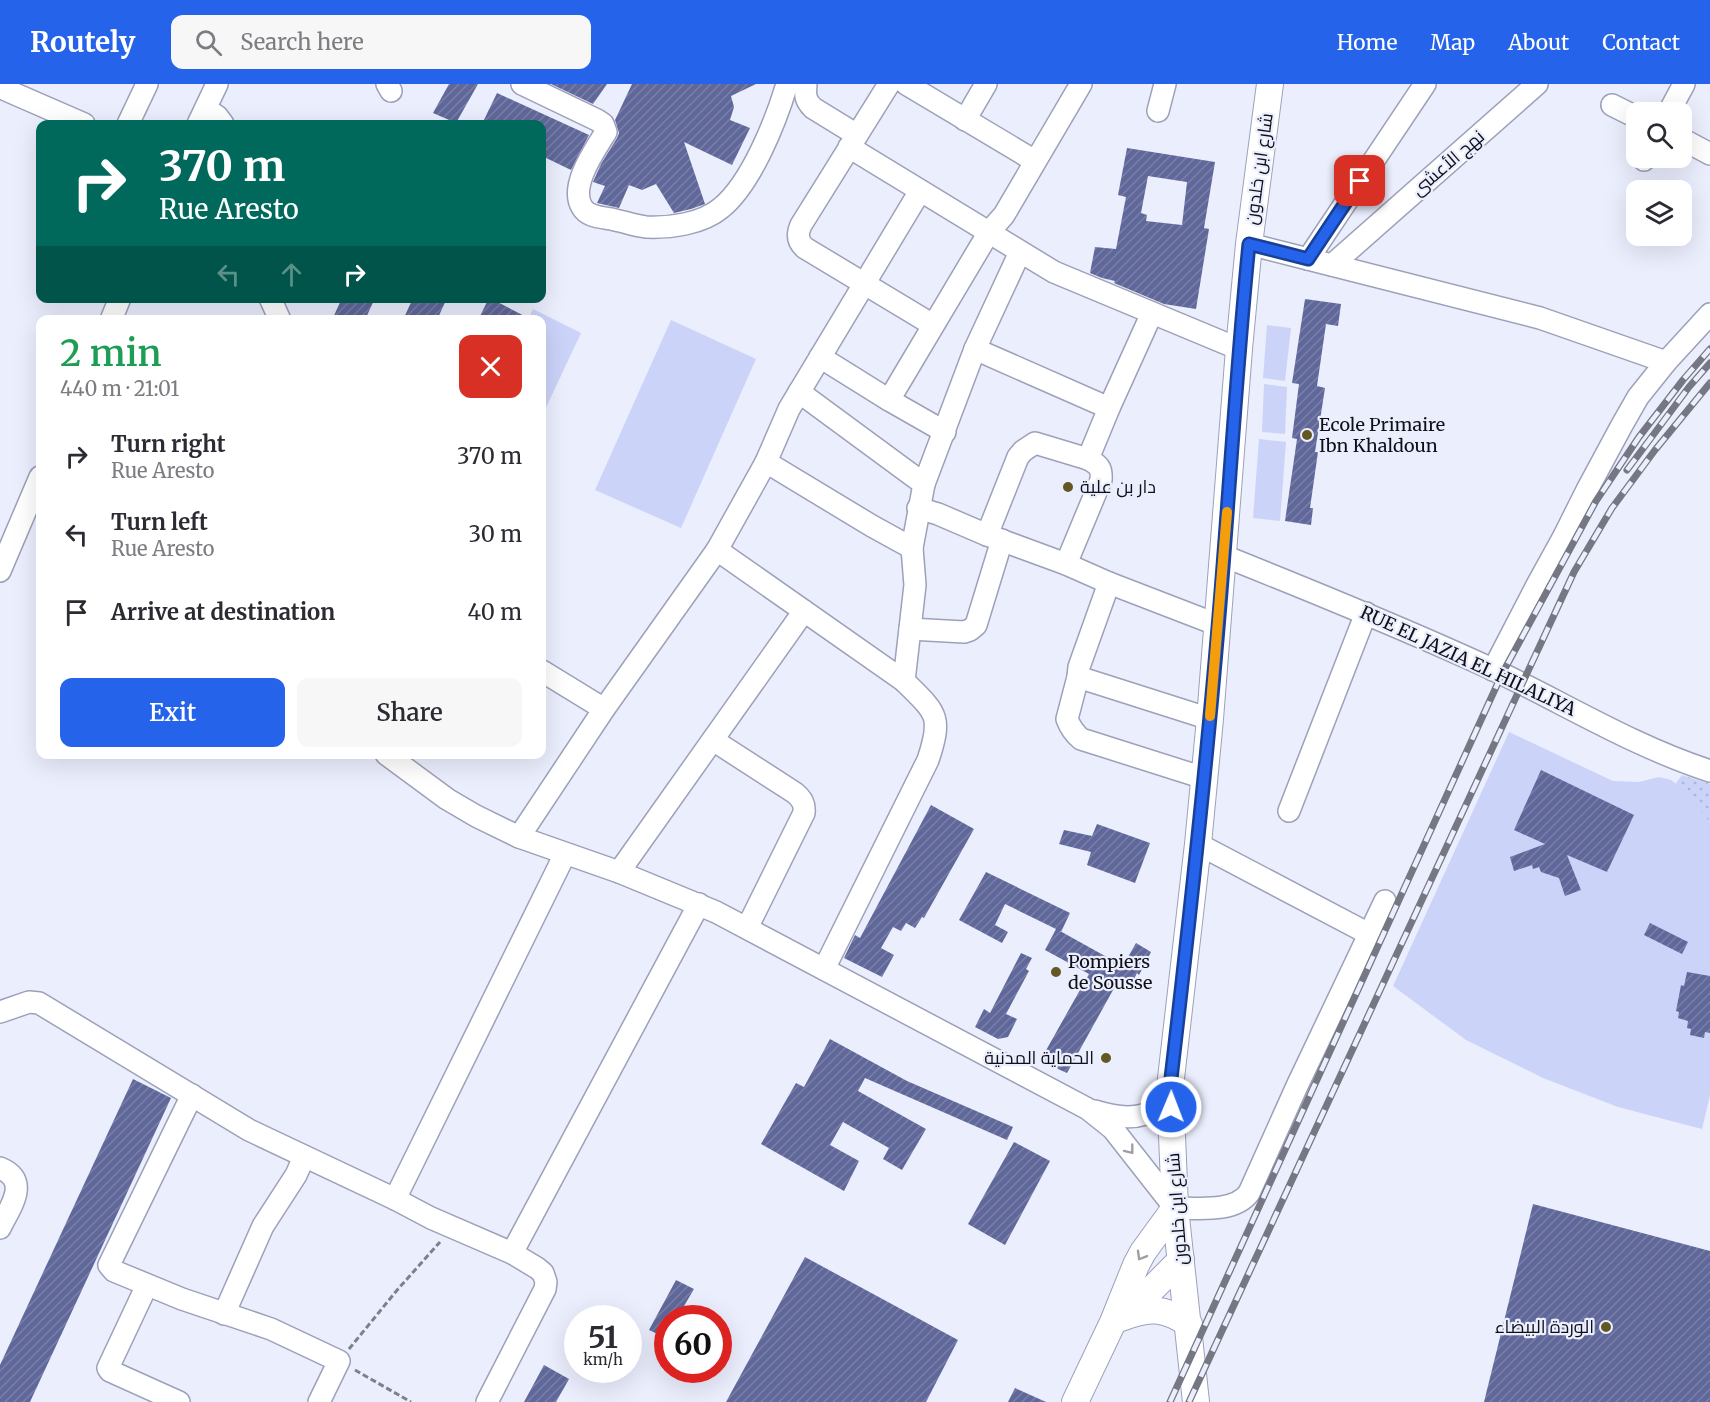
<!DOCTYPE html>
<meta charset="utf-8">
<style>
body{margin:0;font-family:Merriweather,Cairo,serif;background:#f7f7f7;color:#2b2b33;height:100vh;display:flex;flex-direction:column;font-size:22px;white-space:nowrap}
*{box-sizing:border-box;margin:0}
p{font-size:20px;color:#7c7c81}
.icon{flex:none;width:33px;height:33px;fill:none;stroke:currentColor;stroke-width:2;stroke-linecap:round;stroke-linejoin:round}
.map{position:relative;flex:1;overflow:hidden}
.sheet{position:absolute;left:36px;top:231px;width:510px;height:444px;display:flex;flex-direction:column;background:#fff;border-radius:12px;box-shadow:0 6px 24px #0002}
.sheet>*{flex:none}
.top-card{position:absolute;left:36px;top:36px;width:510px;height:183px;border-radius:12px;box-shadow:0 6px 24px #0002;background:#00695c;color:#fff;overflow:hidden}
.controls{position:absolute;left:1626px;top:18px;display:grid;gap:12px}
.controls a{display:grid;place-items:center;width:66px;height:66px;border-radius:12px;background:#fff;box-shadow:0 6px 24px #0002;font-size:30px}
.speed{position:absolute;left:564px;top:1221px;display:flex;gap:12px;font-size:30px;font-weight:700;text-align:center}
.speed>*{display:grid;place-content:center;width:78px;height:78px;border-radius:50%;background:#fff;box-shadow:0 6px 24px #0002;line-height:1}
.speed small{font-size:15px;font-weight:400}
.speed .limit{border:9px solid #d22;background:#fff;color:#111}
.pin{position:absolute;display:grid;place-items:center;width:51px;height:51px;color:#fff;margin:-26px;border-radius:12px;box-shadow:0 3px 9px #0006}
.me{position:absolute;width:66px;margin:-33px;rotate:1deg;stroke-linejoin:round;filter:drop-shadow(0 0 4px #0008)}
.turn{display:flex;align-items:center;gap:21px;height:126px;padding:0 24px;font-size:27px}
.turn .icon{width:78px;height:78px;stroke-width:2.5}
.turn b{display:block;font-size:42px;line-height:51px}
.lanes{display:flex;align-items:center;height:57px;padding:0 24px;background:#0003;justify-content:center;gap:30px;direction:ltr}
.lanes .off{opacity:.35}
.round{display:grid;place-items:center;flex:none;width:63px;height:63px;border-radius:12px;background:#f7f7f7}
.overview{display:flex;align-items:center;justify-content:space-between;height:102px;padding:0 24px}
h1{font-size:36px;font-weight:600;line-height:45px;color:#1e9e55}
.primary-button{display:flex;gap:12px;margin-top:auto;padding:12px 24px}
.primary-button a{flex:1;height:69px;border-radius:12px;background:#2563eb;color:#fff;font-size:24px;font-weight:600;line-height:69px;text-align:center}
.primary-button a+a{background:#f7f7f7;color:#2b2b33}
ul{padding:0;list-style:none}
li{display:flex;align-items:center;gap:18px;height:78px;padding:0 24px}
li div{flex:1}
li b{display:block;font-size:22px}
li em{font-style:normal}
header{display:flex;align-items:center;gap:36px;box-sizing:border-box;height:84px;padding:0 30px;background:#2563eb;color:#fff}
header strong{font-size:28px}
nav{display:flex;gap:33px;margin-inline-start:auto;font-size:21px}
.search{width:420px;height:54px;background:#f7f7f7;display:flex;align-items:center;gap:15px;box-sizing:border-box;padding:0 21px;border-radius:12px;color:#7c7c81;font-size:22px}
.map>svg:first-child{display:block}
</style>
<header>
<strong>Routely</strong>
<div class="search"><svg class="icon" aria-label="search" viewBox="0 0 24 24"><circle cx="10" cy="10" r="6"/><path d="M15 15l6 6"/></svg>Search here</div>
<nav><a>Home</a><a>Map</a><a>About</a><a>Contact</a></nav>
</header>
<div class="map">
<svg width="1710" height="1318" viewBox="0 0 1710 1318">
<defs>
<pattern id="grass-dots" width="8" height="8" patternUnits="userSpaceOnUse" patternTransform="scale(1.5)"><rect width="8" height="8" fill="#cbd3f9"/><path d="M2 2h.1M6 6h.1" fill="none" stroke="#adb4d5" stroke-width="1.8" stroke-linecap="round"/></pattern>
<pattern id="building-hatch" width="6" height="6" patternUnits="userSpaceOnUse" patternTransform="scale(1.5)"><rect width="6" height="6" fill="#60689b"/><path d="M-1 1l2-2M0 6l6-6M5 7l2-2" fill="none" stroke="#7a80a4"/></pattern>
</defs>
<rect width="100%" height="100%" fill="#ebeefd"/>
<polygon fill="url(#grass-dots)" points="1682,691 1710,700 1710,739 1676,699"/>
<g fill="#cbd3f9">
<polygon points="533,225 581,249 542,332 542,236 528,236"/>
<polygon points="671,236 756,275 681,444 595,406"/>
<polygon points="1267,241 1291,244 1285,297 1263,294"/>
<polygon points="1264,300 1287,303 1285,350 1262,348"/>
<polygon points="1259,355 1286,358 1280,437 1253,434"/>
<polygon points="1509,648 1613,697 1639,698 1659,693 1671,696 1681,703 1710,739 1710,1011 1702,1045 1618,1023 1543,994 1466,956 1393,902"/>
</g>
<g fill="url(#building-hatch)" fill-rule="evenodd">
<polygon points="449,0 478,0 456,39 433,29"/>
<polygon points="551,0 607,0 593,20"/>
<polygon points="632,0 756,0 731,12 734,23 730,36 750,44 732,81 684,58 705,120 691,125 674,129 656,100 642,106 629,101 619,124 597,119 605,102 593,98 601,80 617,54 619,49 615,36"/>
<polygon points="497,9 589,51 571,86 542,72 542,40 482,40"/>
<path d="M1127 64 1215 78 1204 144 1209 145 1196 225 1164 220 1114 199 1115 197 1102 194 1090 189 1095 163 1116 165 1126 113 1118 111ZM1148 92 1187 98 1182 141 1146 137 1147 131 1141 129Z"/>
<polygon points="342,214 375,214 365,236 332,236"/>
<polygon points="413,214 447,214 437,236 403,236"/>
<polygon points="489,214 490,214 532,236 478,236"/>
<polygon points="1305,215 1341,220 1338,242 1326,240 1317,302 1325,304 1315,368 1318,368 1310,424 1313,424 1311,441 1285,437 1297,355 1292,354 1299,300 1292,299"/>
<polygon points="1541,686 1634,731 1607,788 1567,771 1581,806 1565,812 1559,794 1541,788 1539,783 1533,785 1532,781 1514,787 1510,773 1545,760 1514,746"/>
<polygon points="931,721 974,745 924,834 922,833 915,844 906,839 901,847 893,843 881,864 894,871 882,893 844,874 855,851 860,854"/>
<polygon points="1097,740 1150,759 1135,799 1087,781 1091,768 1059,760 1064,746 1092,752"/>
<polygon points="986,788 1070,829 1061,848 1060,847 1123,882 1136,859 1151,868 1139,891 1137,889 1130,903 1118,897 1067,989 1040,977 1089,890 1045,866 1056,845 1005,820 995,841 1008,848 1002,859 959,836"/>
<polygon points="1650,839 1688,858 1682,870 1644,851"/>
<polygon points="1021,869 1032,874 1026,885 1029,887 1006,930 1017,935 1008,953 998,955 975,943 984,925 990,929"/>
<polygon points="1687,888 1710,892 1710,949 1705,948 1704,954 1690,951 1691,945 1687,944 1688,937 1678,934 1679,928 1676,927 1681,901 1684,902"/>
<polygon points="830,955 907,997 1013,1043 1007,1056 865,994 858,1007 926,1045 902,1086 883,1075 889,1064 843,1038 830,1061 859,1077 844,1107 761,1060 796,999 804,1003"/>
<polygon points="133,995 171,1014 30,1318 0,1318 0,1281"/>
<polygon points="1014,1058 1050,1077 1005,1161 968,1140"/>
<polygon points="1533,1120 1710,1167 1710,1318 1484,1318"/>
<polygon points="805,1173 958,1256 926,1318 726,1318"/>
<polygon points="676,1196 694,1205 677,1234 668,1234 668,1255 649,1246"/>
<polygon points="544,1281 569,1295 556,1318 524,1318"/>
<polygon points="1015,1304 1046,1318 1008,1318"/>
</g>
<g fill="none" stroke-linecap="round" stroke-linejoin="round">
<defs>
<g id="minor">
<polyline points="387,0 391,7"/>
<path d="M522 0 597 36 603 40 606 48C595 66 569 102 582 123 588 134 604 133 615 136 625 138 636 142 646 143 670 144 702 140 721 124 751 100 776 37 787 0"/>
<path d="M806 0C805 11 805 16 813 24L857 51"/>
<path d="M889 0 801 141C797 150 797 157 805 164L933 241"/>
<polyline points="906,0 1035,77"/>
<polyline points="6,6 84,40"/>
<polyline points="1612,21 1636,33"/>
<polyline points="206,25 217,32 223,40"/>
<polyline points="1158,27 1165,0"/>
<polyline points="1669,28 1684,0"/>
<polyline points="965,36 986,0"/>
<polyline points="128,40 147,0"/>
<polyline points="198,40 217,0"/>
<polyline points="1682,55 1710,70"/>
<polyline points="849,63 1054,188 1239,265"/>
<polyline points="1644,76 1646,74"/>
<polyline points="1249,160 1308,175 1425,0"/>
<polyline points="1308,175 1540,234 1666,278 1710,230"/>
<polyline points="1332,181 1537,0"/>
<polyline points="270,214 280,236"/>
<polyline points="111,236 120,214"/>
<polyline points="975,265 1109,324"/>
<polyline points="820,273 889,316 945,348"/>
<polyline points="799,308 924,400"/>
<polyline points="889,316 989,148 1004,131 1081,0"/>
<polyline points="918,424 938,430 987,451 1066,480 1109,499 1218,541"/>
<polyline points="987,451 1018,373 1023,367 1035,359 1088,375"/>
<polyline points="912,464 872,442 766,378 789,325 920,107"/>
<path d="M717 466 904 597C936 629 943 631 928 676L824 885"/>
<path d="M1224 472C1314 508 1403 544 1492 585 1564 619 1633 662 1710 687"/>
<path d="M1066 480 1101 396C1102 384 1099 381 1088 375L1109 324 1152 229"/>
<polyline points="0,487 40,393"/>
<polyline points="1109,499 1079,583 1078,593 1210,635"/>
<polyline points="910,545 964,548 970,546 976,541 1002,456"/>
<polyline points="1493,586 1537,501 1564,452 1587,406 1622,341 1638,313 1666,278"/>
<polyline points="542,587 604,625"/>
<path d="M1078 593 1067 635C1070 643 1074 649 1081 655L1204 694"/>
<polyline points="904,597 915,501 912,464 924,400 975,265 1020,168"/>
<path d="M713 656 795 709C802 715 805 720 804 729L747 844"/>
<path d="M386 670 447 715 476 732 519 753 619 788 716 828 1088 1025 1113 1045 1175 1124C1198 1124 1234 1129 1249 1109L1297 1002 1385 817"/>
<polyline points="1289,727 1366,529"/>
<polyline points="519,753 604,625 717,466 766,378"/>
<polyline points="1198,760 1369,850"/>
<polyline points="619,788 804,527"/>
<polyline points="0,928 29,918 39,919 249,1046 395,1115 431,1134 512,1169 537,1184 543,1189 546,1198 545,1205 487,1318"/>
<polyline points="192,1011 109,1181 114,1187 182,1215 271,1245 339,1277 319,1318"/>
<path d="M1095 1027C1114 1033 1139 1038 1156 1024 1162 1018 1166 1010 1170 1003"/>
<path d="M0 1084C31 1097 10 1123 0 1144"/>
<polyline points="395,1115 565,770"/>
<polyline points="512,1169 699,820"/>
<polyline points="147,1201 108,1284 110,1287 179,1318"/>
<polyline points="224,1230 263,1142 296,1091 304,1073"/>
</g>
<g id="major">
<path d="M1121 1234C1148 1223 1164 1223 1189 1240"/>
<polyline points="1115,1236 1148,1209 1181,1176"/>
<polyline points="1075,1318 1113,1238 1136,1181 1143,1168 1175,1124"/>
<polyline points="1196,1318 1175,1124 1170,1003 1198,760 1210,635 1239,265 1249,160 1270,0"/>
</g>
</defs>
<use href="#minor" stroke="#9ca1b9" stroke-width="24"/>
<use href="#major" stroke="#9ca1b9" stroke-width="28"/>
<g stroke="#7e808c" stroke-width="3" stroke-dasharray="6 3" stroke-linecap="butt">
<polyline points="349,1265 398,1205 440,1158"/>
<polyline points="355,1286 411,1318"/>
</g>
<use href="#minor" stroke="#fff" stroke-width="21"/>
<use href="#major" stroke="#fff" stroke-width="26"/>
<defs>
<g id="rail">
<polyline points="1627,386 1689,303 1710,279"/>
<polyline points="1170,1318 1502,590 1596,417 1639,353 1683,296 1710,265"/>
<polyline points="1189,1318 1574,488 1612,424 1655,366 1710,299"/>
</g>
</defs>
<use href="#rail" stroke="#757783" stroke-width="7"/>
<use href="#rail" stroke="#ebeefd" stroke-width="4.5" stroke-dasharray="14" stroke-linecap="butt"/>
</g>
<defs><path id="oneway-chevron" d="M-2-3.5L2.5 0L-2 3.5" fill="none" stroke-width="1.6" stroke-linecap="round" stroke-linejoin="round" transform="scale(1.5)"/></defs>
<g stroke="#9f9fa3">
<use href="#oneway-chevron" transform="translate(1130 1066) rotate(52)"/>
<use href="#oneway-chevron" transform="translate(1141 1172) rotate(120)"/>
</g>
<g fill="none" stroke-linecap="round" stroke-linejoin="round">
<defs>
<path id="route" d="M1171 1023 1170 1003C1188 850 1205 697 1218 544 1229 416 1236 288 1249 160L1308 175 1360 97"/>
</defs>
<use href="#route" stroke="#184099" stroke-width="15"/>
<use href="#route" stroke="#2563eb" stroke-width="10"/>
<polyline stroke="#f59e0b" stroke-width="10" points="1210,632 1227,428"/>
</g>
<g fill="#635724" stroke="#ebeefd" stroke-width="2">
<circle cx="1307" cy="351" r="6"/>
<circle cx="1068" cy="403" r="6"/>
<circle cx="1056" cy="888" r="6"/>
<circle cx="1106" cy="974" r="6"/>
<circle cx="1606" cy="1243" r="6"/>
</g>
<g text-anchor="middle" stroke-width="4.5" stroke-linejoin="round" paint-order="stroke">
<g font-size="18" fill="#0e0f18" stroke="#ebeefd">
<text transform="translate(1448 79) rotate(-41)" y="6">نهج الأعشى</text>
<text transform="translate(1259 85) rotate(-82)" y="6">شارع ابن خلدون</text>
<text transform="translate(1468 577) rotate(25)" y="6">RUE EL JAZIA EL HILALIYA</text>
<text transform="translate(1177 1125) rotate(-94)" y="6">شارع ابن خلدون</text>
</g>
<g font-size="18" fill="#0e0f18" stroke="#ebeefd" text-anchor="start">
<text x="1319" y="347">Ecole Primaire<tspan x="1319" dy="21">Ibn Khaldoun</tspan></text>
<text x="1080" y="409">دار بن علية</text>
<text x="1068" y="884">Pompiers<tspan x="1068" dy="21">de Sousse</tspan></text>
<text x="1094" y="980" text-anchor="end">الحماية المدنية</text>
<text x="1594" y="1249" text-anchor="end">الوردة البيضاء</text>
</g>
</g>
</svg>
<div class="controls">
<a><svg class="icon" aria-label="search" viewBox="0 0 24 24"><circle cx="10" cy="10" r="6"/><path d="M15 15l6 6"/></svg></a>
<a><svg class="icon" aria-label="layers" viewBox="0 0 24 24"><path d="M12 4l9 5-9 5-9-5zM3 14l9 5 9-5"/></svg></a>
</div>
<div class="speed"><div>51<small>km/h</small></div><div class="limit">60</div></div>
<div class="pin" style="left:1360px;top:97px;background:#d93025"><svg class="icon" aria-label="arrive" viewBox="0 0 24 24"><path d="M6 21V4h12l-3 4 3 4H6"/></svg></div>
<svg class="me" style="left:1171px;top:1023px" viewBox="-20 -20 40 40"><circle r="17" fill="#2563eb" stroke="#fff" stroke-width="3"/><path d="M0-11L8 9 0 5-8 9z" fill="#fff"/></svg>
<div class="top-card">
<div class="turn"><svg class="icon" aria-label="right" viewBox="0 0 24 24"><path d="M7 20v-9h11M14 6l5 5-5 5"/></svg><div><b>370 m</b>Rue Aresto</div></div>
<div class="lanes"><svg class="icon off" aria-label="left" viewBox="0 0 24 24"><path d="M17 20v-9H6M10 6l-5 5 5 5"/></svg><svg class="icon off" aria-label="ahead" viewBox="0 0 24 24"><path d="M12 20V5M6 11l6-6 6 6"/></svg><svg class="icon" aria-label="right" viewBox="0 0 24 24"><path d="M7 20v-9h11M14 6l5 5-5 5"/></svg></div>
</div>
<section class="sheet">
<div class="overview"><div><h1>2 min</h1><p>440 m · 21:01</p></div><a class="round" style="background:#d93025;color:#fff"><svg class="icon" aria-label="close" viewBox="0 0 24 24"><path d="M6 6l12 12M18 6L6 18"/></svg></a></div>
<ul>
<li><svg class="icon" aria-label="right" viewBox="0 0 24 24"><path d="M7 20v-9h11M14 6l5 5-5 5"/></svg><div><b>Turn right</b><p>Rue Aresto</p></div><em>370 m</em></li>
<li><svg class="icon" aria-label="left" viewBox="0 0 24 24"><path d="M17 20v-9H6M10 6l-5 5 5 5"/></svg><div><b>Turn left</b><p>Rue Aresto</p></div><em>30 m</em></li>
<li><svg class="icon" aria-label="arrive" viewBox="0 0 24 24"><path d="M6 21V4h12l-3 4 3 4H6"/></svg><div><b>Arrive at destination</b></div><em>40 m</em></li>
</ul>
<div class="primary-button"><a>Exit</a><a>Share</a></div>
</section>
</div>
